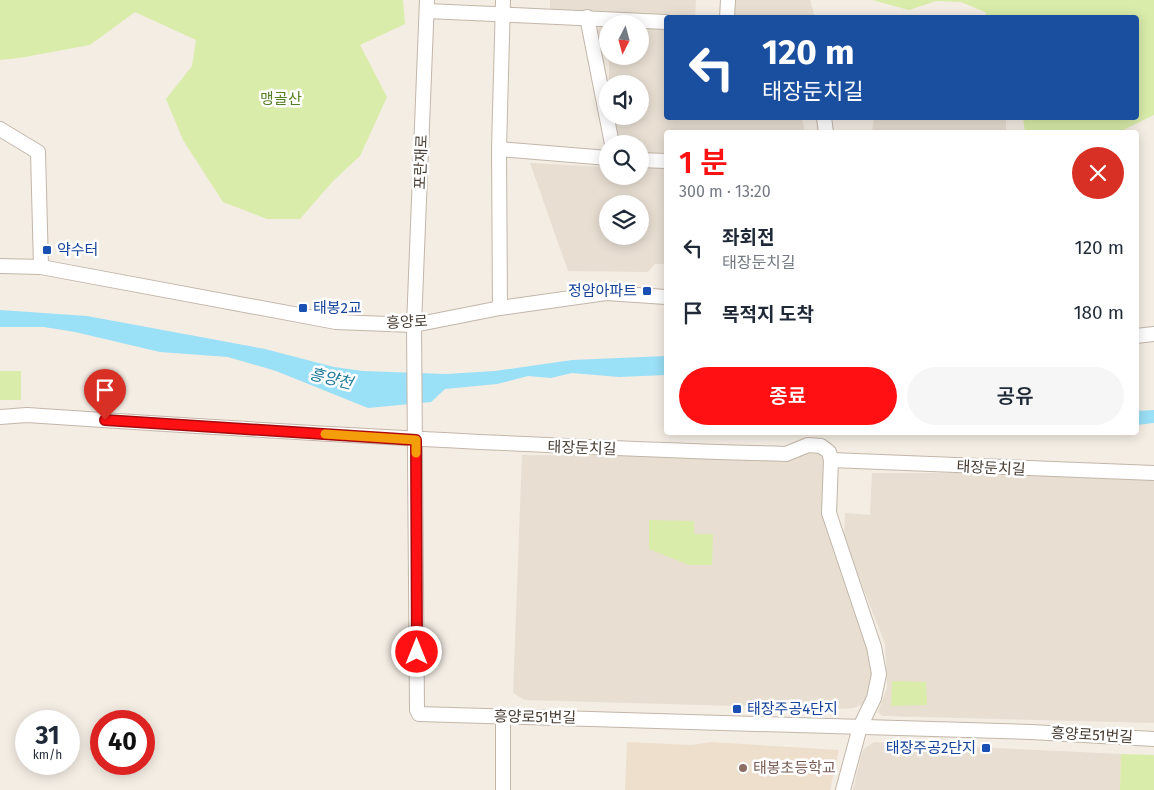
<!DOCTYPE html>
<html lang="ko">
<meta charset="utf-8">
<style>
body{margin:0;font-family:"Fira Sans","Noto Sans KR",sans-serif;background:#f6f6f7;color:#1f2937;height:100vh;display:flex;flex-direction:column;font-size:19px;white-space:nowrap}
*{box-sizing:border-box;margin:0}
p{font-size:16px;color:#747a83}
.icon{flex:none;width:28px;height:28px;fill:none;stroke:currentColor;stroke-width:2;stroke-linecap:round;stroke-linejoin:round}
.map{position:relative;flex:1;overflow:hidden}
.sheet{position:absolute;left:664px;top:130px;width:475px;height:305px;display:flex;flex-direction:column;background:#fff;border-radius:5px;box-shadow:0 2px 12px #0003}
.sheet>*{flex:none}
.guide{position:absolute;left:664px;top:15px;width:475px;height:105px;border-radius:5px;box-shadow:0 2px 12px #0003;background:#1a4fa0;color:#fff;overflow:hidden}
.needle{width:32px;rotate:186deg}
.fabs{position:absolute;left:599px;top:15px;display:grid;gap:10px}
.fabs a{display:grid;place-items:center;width:50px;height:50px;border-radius:50%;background:#fff;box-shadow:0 2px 12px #0003;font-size:25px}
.speed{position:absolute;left:15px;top:710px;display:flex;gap:10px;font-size:25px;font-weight:700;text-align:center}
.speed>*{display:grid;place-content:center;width:65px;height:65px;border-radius:50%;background:#fff;box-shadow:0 2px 12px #0003;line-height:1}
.speed small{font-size:12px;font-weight:400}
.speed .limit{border:8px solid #d22;background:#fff;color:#111}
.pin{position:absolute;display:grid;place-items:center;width:42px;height:42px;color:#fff;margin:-51px -21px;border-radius:50% 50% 50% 0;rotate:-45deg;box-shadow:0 0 5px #0007}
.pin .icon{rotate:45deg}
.me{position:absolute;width:55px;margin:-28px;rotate:0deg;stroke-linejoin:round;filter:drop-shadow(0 0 4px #0008)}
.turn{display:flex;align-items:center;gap:18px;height:105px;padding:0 15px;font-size:22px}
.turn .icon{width:65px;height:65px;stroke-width:2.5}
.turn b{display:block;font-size:35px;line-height:42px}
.round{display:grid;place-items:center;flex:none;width:52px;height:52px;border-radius:26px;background:#f6f6f7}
.headline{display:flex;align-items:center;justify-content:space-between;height:85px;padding:0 15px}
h1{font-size:30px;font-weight:600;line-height:38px;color:#ff1012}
.button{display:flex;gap:10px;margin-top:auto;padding:10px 15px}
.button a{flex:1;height:58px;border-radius:30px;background:#ff1012;color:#fff;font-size:20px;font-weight:600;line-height:58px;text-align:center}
.button a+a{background:#f6f6f7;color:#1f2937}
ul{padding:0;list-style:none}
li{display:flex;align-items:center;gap:15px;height:65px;padding:0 15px}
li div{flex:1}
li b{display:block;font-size:19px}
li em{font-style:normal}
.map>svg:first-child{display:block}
</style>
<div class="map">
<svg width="1154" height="790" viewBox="0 0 1154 790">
<rect width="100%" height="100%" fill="#f4ede4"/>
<g fill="#e8ded2" fill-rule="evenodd">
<polygon points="550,0 696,0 695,17 550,10"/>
<polygon points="732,0 810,0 815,17 731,18"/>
<path d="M607 22 608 56H640V24L666 26V118H802L805 132H666V264H655L648 272 568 271 530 163 607 167 608 176H640V144H617L613 116H640V84H609V62L597 30ZM608 204H640V236H608Z"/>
<polygon points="874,118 1006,118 1006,132 872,132"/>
<polygon points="818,450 824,458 822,515 869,648 874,673 872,690 865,703 854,708 844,709 525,700 513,693 522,455 799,457 803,453"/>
<polygon points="872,473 1154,473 1154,723 882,716 878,712 887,687 885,644 844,539 845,513 870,515"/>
<polygon points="874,742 1121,754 1120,790 853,790 862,752 865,748"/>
</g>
<polygon fill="#eedfcd" points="627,742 692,745 711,742 839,750 830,790 625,790"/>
<g fill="#d9eca9">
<polygon points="0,0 403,0 405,24 360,45 387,97 360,156 333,181 300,219 267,219 223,202 183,140 166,99 192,66 196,40 135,12 90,45 19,58 0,60"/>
<polygon points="872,0 1154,0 1154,115 1119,132 1025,132 1023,118 1136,118 1136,18 987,17 985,12 961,2 936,1 909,10"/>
<rect x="0" y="371" width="21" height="29"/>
<polygon points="649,520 694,521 694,534 713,534 712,565 689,565 649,549"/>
<polygon points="892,681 926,682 927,705 891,706"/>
<polygon points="1121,754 1154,755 1154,790 1120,790"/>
</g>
<g fill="#9ae0f7">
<polygon points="0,310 87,316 265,349 334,367 363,371 446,374 495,371 572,360 666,356 666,375 619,377 572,373 551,378 528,376 497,384 445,389 431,402 368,408 276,371 228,357 160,352 75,332 44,327 0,327"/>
<polygon points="1154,410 1154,423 1136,425 1136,411"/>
</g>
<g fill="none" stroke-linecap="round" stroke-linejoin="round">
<defs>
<g id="minor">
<polyline points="427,0 414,325 417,710 419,714 1031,732 1154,739"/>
<polyline points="427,11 666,22"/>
<polyline points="587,17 612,144"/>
<polyline points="727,18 728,0"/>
<polyline points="824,118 826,132"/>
<polyline points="0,129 38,152 41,267"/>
<polyline points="499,149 608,158"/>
<polyline points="640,160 666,161"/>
<polyline points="0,266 41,267 336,322 414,325 500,308 606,293 666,297"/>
<polyline points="500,308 499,149 503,0"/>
<polyline points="1136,336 1154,334"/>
<path d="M0 417 27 415C280 432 533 447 786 454L808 445 821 446 829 452 831 460 829 513 874 647 879 674 874 698 860 727 843 790"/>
<polyline points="831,460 1154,473"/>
<polyline points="503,790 503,717"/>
</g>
</defs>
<use href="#minor" stroke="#c3b6a9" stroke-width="16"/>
<use href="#minor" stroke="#fff" stroke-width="14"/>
</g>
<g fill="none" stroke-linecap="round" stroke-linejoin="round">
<defs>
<polyline id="route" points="105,420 416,440 417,652"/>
</defs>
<use href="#route" stroke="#a60a0c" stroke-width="12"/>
<use href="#route" stroke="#ff1012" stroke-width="9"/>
<polyline stroke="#f59e0b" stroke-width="9" points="325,434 416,440 416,453"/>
</g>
<g fill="#1a4fb4" stroke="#fff" stroke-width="2">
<rect x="42" y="245" width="10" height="10" rx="2.5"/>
<rect x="642" y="286" width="10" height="10" rx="2.5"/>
<rect x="298" y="303" width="10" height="10" rx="2.5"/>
<rect x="732" y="704" width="10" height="10" rx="2.5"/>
<rect x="981" y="743" width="10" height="10" rx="2.5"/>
</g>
<circle fill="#8d6e63" stroke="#fff" stroke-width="2" cx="743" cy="768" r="5"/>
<g text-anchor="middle" stroke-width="5" stroke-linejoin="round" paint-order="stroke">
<g font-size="15" fill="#537e21" stroke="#fff">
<text x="281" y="104">맹골산</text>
</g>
<g font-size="15" fill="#473c33" stroke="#fff">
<text transform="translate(421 162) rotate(-88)" y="5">포란재로</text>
<text transform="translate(407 322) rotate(-3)" y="5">흥양로</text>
<text transform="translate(582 448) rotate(2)" y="5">태장둔치길</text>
<text transform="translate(991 468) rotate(3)" y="5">태장둔치길</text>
<text transform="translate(535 717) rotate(1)" y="5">흥양로51번길</text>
<text transform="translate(1092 735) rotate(3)" y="5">흥양로51번길</text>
</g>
<g font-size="15" fill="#164399" stroke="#fff" text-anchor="start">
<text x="57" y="255">약수터</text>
<text x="637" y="296" text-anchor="end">정암아파트</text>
<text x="313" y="313">태봉2교</text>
<text x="747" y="714">태장주공4단지</text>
<text x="976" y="753" text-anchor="end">태장주공2단지</text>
</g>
<g font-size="15" fill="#785e54" stroke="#fff" text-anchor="start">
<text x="753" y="773">태봉초등학교</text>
</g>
<g font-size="16" font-style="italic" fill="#1f7a9a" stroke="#fff">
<text transform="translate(331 378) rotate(14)" y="6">흥양천</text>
</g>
</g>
</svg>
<div class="fabs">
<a><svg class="needle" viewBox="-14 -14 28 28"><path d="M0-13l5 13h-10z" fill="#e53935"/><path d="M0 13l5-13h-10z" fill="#747a83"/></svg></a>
<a><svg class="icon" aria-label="sound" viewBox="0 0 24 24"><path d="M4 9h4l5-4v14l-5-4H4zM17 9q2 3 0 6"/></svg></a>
<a><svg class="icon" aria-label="search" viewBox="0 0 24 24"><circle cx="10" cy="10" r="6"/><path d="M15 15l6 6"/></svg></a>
<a><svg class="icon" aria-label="layers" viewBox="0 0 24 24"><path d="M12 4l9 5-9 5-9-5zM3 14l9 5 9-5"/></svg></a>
</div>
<div class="speed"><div>31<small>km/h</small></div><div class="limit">40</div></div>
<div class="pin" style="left:105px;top:420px;background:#d93025"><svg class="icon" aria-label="arrive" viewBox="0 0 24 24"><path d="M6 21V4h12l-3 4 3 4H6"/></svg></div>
<svg class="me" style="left:417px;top:652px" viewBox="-20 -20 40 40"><circle r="17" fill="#ff1012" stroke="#fff" stroke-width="3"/><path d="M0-11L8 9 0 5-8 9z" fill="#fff"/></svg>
<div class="guide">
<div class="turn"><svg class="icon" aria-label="left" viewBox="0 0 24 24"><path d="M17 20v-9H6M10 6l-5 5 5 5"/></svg><div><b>120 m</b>태장둔치길</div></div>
</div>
<section class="sheet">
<div class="headline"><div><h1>1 분</h1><p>300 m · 13:20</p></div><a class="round" style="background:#d93025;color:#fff"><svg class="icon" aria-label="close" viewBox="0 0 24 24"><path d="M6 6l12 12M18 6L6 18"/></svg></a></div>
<ul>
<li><svg class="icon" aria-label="left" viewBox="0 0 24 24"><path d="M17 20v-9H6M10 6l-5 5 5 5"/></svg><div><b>좌회전</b><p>태장둔치길</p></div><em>120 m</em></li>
<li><svg class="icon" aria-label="arrive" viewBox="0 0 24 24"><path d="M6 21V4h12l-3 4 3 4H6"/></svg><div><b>목적지 도착</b></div><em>180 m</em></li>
</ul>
<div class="button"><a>종료</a><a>공유</a></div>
</section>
</div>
